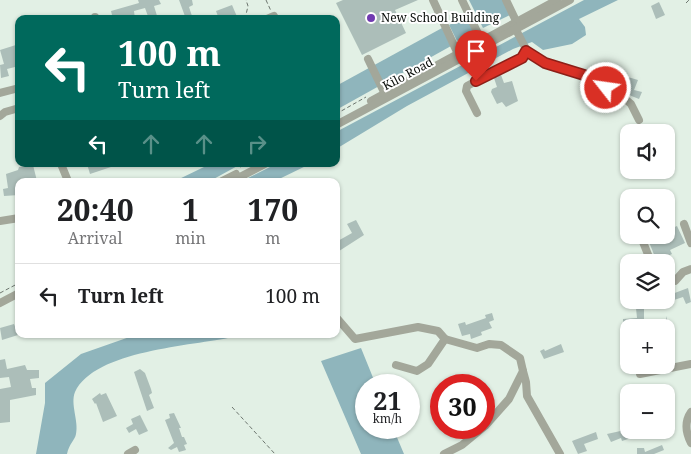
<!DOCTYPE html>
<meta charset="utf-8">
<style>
body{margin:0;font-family:"Noto Serif",serif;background:#f2f2f2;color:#202124;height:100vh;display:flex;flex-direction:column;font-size:19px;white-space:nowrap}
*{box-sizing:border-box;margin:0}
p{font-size:16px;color:#757577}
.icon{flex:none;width:28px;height:28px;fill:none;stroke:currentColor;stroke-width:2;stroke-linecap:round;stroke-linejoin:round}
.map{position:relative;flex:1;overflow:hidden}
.details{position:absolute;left:15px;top:178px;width:325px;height:160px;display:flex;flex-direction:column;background:#fff;border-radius:10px;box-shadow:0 1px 4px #0004}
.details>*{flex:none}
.guide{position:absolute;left:15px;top:15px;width:325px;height:152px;border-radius:10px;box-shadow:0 1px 4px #0004;background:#00695c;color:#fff;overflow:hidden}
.fabs{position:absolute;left:620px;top:124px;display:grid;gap:10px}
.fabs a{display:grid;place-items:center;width:55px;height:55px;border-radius:10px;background:#fff;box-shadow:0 1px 4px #0004;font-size:25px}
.speed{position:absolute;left:355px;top:374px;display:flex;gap:10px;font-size:25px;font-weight:700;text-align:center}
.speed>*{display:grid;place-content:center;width:65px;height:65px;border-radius:50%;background:#fff;box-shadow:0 1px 4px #0004;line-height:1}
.speed small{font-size:12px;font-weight:400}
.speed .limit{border:8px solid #d22;background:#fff;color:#111}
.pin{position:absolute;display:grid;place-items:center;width:42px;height:42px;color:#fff;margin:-51px -21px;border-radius:50% 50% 50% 0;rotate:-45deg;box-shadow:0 0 5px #0007}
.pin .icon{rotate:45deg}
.me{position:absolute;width:55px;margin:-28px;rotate:300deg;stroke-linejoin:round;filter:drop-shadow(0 0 4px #0008)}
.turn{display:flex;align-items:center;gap:18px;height:105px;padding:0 20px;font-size:22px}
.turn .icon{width:65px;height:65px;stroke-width:2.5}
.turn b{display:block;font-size:35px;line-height:42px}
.lanes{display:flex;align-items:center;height:48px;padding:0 20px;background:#0003;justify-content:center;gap:25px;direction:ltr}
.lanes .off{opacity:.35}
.eta{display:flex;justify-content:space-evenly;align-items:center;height:85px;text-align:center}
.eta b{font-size:30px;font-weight:700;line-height:35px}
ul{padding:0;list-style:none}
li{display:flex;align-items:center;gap:15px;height:65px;padding:0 20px;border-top:1px solid #e0e0e0}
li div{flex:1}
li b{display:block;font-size:19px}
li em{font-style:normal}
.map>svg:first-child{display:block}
</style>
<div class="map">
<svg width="691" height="454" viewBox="0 0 691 454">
<rect width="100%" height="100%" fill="#e2f0e5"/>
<g fill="#8fb5bc">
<polygon points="469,0 503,0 510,15 483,28"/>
<polygon points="584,0 618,0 579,19 585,27 586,35 572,44 543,50 532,42 513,49 407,106 336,149 336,132"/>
<polygon points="466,16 474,32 457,41 449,25"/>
<polygon points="442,28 451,46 336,110 336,86"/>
<polygon points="204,164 241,164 210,181 175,181 204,167"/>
<polygon points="276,164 310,164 275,181 242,181"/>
<path d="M138 334H232L233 337C192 346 95 350 75 392 70 404 79 421 76 434 75 440 69 444 67 454H36L45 403V383L81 354Z"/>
<polygon points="361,348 376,385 366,385 366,428 393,428 404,454 361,454 321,361"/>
</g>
<g fill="#acbeb9">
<polygon points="138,0 159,0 161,4 154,6 158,19 149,19 145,8 134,11 135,19 113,19 111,11 139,3"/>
<polygon points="179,0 192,0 193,5 189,7 193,19 186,19"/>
<polygon points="343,0 418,0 395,10 406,33 362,55 336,3"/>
<polygon points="659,2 665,15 656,19 651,6"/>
<polygon points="232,5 238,19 219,19 216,11"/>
<polygon points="19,44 19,66 7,69 9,76 1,78 0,65 4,64 0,50"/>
<polygon points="501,75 504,83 512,81 518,101 506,107 502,102 497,104 491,92 492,89 497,87 494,78"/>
<polygon points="621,75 638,80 634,90 642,92 639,99 629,95 614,85 616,80 619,81"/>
<polygon points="87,164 117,164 117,165 90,174"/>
<polygon points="33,165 37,181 19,181 19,195 4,196 3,189 8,188 6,174 18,170 19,167"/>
<polygon points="356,220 364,235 336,253 336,242 352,233 347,224"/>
<polygon points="677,226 685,243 670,250 672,254 659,260 660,262 657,262 649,242 658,238 657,235 670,235 668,230"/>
<polygon points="688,288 691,302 686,304 683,297 674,300 672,294"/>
<polygon points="636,308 644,308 644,323 623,325 623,319 637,318"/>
<polygon points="492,313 494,320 489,322 492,328 481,332 482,335 471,339 470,334 462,336 458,324 465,322 466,325 486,318 485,315"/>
<polygon points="666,316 675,346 672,347 673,354 666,355 666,328 653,327 666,322"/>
<polygon points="14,324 18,335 2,340 0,328"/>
<polygon points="561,344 564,352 544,359 540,351 544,349 545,351"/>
<polygon points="5,359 7,369 25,365 27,370 39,370 39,378 30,379 32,388 36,388 36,395 10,400 10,422 0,423 0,389 11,387 9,377 0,378 0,360"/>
<polygon points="140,369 145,373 151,389 152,393 149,395 154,408 147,411 134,372"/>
<polygon points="100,393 101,395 106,393 117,416 103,422 96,403 95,404 92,399"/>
<polygon points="174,413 181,428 179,428 182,437 184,437 187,444 184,445 186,450 179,452 177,447 171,450 168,448 174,443 165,420 170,418 169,414"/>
<polygon points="140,415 148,431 139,435 136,429 129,433 126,428 133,424 131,419"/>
<polygon points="625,430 628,439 622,441 621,438 611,442 607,434"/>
<polygon points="596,432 598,439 584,444 587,451 578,454 572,441"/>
<polygon points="662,445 664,450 654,454 637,454 637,448 644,448 645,452"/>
</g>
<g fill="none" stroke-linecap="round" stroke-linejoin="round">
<g stroke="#6d766f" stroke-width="1" stroke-dasharray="4 2.5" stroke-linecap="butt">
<polyline points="266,0 271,11"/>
<polyline points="686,3 689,0"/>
<polyline points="245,19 248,6 246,0"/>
<polyline points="336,114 366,97"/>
<polyline points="240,167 247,164"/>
<polyline points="0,293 19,283"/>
<polyline points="232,407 275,454"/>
</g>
<g stroke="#a3a79a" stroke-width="8">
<polyline points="433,0 458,54"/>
<polyline points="462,0 482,42"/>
<polyline points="506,0 517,23"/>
<polyline points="95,17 95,19"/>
<polyline points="267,19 274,16 275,19"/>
<polyline points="526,51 537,59 557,68 591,78 624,98 631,104 639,120"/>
<polyline points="0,93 19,88"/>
<polyline points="371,101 557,0"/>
<polyline points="477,113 466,91 467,86 525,55 526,49 514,26"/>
<polyline points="0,116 5,112 19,108"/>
<polyline points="336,125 570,0"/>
<polyline points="61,164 68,181"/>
<polyline points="222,181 236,174"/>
<polyline points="232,181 265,164"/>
<polyline points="0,221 19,218"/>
<polyline points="684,224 691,243"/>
<polyline points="643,242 651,262"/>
<polyline points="666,281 675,281 683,272 691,269"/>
<polyline points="0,303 19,293"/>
<polyline points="336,317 355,339 418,327 438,331 445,339"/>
<polyline points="396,365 417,371 428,364 445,339 477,348 489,344 501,345 520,358 523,371 509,399 485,426 462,445 444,454"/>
<polyline points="523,371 526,382 527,396 560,454"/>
<polyline points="640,374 691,364"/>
<path d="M691 412C684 422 686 433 691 443"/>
<polyline points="128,454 135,450"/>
</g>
<polyline stroke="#a3a79a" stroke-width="8" points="368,59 385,94"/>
</g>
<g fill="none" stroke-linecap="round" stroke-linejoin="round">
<defs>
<polyline id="route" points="476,81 522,58 526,51 545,63 584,75 606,88"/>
</defs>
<use href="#route" stroke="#8d1f18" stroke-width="12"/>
<use href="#route" stroke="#d93025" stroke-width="9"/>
</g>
<circle fill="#713bb1" stroke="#fff" stroke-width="2" cx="371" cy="18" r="5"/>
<g text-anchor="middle" stroke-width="4" stroke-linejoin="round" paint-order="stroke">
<g font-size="12" fill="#090d09" stroke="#fff" text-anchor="start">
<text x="381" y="22">New School Building</text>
</g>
<g font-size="12" fill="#090d09" stroke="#fff">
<text transform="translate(408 74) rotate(-28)" y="4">Kilo Road</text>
</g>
</g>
</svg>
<div class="fabs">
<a><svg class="icon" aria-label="sound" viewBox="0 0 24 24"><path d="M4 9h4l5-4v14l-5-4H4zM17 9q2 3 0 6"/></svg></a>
<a><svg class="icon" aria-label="search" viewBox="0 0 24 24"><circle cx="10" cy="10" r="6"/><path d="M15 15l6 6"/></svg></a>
<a><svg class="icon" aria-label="layers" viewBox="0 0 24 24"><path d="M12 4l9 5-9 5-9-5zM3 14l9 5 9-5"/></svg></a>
<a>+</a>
<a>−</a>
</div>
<div class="speed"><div>21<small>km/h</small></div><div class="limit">30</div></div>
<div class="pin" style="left:476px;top:81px;background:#d93025"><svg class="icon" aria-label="arrive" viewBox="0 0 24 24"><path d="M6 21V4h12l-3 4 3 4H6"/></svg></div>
<svg class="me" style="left:606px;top:88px" viewBox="-20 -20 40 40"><circle r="17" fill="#d93025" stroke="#fff" stroke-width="3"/><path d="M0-11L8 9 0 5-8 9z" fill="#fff"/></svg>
<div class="guide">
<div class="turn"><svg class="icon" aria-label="left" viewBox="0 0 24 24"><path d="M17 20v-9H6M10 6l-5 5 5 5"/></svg><div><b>100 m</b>Turn left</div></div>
<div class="lanes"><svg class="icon" aria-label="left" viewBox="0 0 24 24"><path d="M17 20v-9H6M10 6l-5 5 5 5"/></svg><svg class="icon off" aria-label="ahead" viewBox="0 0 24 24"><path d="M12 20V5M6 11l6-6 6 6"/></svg><svg class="icon off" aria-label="ahead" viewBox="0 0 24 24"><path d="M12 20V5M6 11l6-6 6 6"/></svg><svg class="icon off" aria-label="right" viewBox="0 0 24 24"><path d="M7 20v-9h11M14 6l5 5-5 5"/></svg></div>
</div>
<section class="details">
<div class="eta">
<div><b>20:40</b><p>Arrival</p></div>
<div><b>1</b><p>min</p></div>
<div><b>170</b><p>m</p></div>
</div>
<ul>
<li><svg class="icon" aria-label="left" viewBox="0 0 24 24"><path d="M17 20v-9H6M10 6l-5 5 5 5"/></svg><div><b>Turn left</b></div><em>100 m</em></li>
</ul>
</section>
</div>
